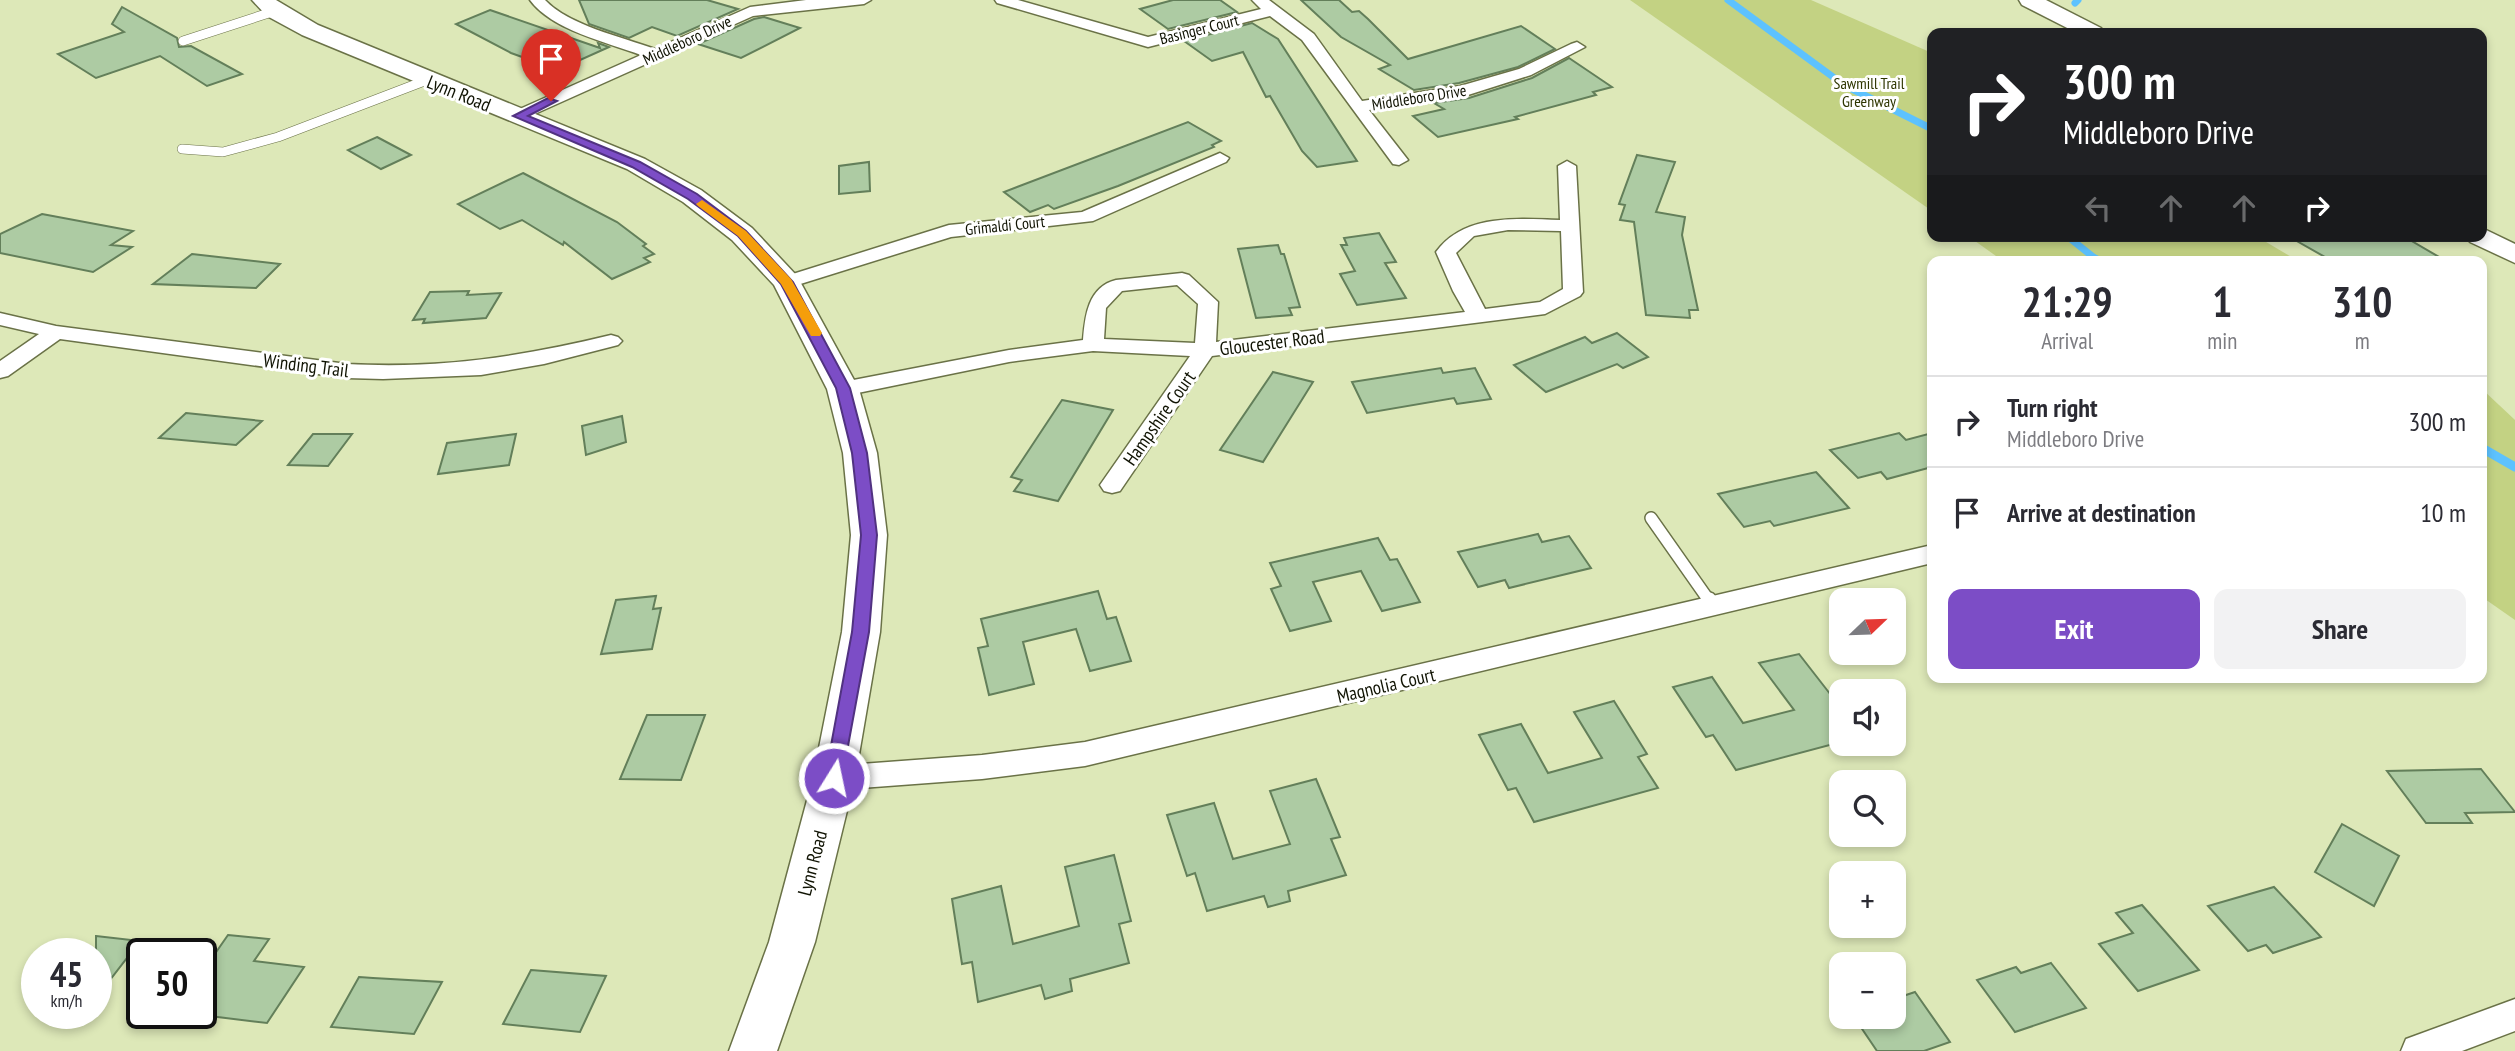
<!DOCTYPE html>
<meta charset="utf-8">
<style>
body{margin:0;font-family:"PT Sans Narrow",sans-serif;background:#f2f2f3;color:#2b2b33;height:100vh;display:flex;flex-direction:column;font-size:26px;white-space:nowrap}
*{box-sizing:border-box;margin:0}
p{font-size:23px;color:#7c7c81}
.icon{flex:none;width:38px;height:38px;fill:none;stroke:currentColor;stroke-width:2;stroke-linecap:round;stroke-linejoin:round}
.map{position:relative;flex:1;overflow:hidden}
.panel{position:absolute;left:1927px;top:256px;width:560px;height:427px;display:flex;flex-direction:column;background:#fff;border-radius:14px;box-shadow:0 4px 10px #0003}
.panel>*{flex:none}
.hud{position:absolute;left:1927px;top:28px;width:560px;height:214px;border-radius:14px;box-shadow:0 4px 10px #0003;background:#202124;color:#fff;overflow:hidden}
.needle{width:46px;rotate:67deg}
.controls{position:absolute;left:1829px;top:588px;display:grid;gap:14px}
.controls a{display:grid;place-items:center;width:77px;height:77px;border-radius:14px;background:#fff;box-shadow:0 4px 10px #0003;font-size:35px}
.speed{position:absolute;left:21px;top:938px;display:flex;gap:14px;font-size:35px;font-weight:700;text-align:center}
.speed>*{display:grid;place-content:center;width:91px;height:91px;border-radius:50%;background:#fff;box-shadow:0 4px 10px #0003;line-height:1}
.speed small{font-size:18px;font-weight:400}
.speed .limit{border:4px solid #111;border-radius:10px;background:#fff;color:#111}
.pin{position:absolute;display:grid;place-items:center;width:60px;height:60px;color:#fff;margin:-72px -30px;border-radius:50% 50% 50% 0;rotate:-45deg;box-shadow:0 0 7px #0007}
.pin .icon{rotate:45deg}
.me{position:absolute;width:77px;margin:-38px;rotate:10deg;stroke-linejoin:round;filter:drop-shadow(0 0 5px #0008)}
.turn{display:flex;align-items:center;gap:24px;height:147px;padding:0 21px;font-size:32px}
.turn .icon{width:91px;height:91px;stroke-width:2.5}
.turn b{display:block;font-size:49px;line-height:60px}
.lanes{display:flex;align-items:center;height:66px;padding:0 21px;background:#0003;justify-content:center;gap:35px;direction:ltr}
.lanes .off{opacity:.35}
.eta{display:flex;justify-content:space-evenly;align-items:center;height:119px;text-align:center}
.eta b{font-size:42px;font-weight:700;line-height:49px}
.cta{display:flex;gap:14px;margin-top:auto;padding:14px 21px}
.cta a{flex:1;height:80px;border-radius:14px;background:#7c4dc6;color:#fff;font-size:28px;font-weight:700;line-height:80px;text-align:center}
.cta a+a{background:#f2f2f3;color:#2b2b33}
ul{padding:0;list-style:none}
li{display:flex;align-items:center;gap:21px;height:91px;padding:0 21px;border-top:2px solid #e1e1e2}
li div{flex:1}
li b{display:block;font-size:26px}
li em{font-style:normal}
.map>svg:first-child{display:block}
</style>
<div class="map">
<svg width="2515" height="1051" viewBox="0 0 2515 1051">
<rect width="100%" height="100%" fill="#dde8b8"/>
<g fill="#c3d283">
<polygon points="1630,0 1811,0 1932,53 1932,211"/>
<polygon points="1968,236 2256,236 2298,261 2003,261"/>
<polygon points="2482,389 2515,420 2515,620 2482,597"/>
</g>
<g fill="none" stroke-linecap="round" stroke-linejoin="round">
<g stroke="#5dc2fe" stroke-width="7">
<polyline points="1728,0 1844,85 1932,129"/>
<polyline points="2075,3 2078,0"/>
<polyline points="2067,236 2097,260"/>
</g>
<g stroke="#5dc2fe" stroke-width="9">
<polyline points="2095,259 2098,261"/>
<polyline points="2482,448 2515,467"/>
</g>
</g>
<g fill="#adcba3" stroke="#637f5a" stroke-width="2">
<polygon points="579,0 707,0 738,9 677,36 652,27 629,38 589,24"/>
<polygon points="1173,0 1220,0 1237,12 1168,29 1140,9"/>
<polygon points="1301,0 1339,0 1352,12 1359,11 1368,19 1408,59 1521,26 1555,49 1518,67 1459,83 1414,90 1379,69 1390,65 1341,37"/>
<polygon points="122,7 177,38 179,47 191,46 242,74 207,86 160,56 96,78 58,54 124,32 112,24"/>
<polygon points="490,10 600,48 598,43 609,47 558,70 511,53 456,24"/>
<polygon points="764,17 800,28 741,58 698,44 754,19"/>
<polygon points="1252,23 1278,39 1357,161 1317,167 1302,151 1270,96 1266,97 1243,52 1212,61 1184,41"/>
<polygon points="1569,58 1612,87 1593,92 1596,95 1515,117 1518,119 1438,137 1413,116 1444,109 1434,103 1469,98 1532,78"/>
<polygon points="1188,122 1221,141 1212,145 1214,147 1118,186 1054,209 1048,205 1030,212 1004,192"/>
<polygon points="377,137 411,155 381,169 348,150"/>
<polygon points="1637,155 1675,162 1656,212 1685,217 1682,235 1698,310 1689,310 1690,318 1646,315 1634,222 1620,220 1625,205 1619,204"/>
<polygon points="869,162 870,191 839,194 839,166"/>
<polygon points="523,173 617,222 646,244 643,246 654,254 644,258 650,262 612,279 564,242 563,245 522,220 500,229 458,204"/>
<polygon points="42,214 133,231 111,245 132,247 93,272 0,253 0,234"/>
<polygon points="1379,233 1396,262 1385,263 1406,298 1357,305 1340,274 1355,271 1341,245 1347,245 1344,238"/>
<polygon points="2288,236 2403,236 2446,261 2332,261"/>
<polygon points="1278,245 1281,254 1284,254 1300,307 1289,308 1292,315 1256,318 1238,249"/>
<polygon points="192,254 280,264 256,288 153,284"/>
<polygon points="469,291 467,295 501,293 486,318 423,323 425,319 413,320 430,292"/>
<polygon points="1617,333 1648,357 1623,368 1617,364 1546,392 1514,365 1585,337 1592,343"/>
<polygon points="1441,368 1443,373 1475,368 1491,399 1457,404 1454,398 1367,413 1352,382"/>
<polygon points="1273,372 1313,382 1263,462 1220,450"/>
<polygon points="1062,400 1113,410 1058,501 1014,491 1022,480 1011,477"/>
<polygon points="186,413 262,421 236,445 159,438"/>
<polygon points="622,416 626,442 586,455 582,426"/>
<polygon points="1899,433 1906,440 1932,433 1932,467 1887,479 1881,472 1858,478 1830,450"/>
<polygon points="313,434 352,434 328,466 288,465"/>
<polygon points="516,434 509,465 438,474 447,443"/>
<polygon points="1816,472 1849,508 1774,526 1770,521 1744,527 1718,494"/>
<polygon points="1538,534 1542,542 1569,536 1591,568 1509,588 1505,580 1478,587 1458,552"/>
<polygon points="1378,538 1390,560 1397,559 1420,602 1382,611 1361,571 1313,582 1331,621 1290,631 1271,589 1281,586 1270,563"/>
<polygon points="1098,591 1107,619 1116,617 1131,661 1090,671 1076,629 1023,642 1034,684 989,695 978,648 988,646 981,619"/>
<polygon points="656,596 653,609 661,608 652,649 601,654 616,600"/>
<polygon points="1799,654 1841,708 1841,742 1736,770 1713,735 1706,737 1673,687 1712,677 1743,723 1794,710 1759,663"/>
<polygon points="1614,701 1647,754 1638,757 1658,788 1534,822 1516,788 1508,790 1479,735 1521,724 1548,773 1602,758 1574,712"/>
<polygon points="647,715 705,715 681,780 620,779"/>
<polygon points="2481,769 2515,812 2465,813 2472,823 2426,823 2387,771"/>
<polygon points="1316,779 1340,837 1331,839 1346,875 1288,891 1290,901 1268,907 1264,896 1207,911 1195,873 1187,876 1167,815 1214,803 1233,859 1290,844 1270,791"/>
<polygon points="2342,824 2399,856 2374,906 2315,872"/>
<polygon points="1114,855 1131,921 1119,924 1129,963 1070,979 1072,991 1045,999 1041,985 978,1002 972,962 962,964 952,899 1001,886 1013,944 1079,926 1065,867"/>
<polygon points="2274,887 2321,937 2273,953 2266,945 2248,951 2208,906"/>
<polygon points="2142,905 2199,970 2138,991 2099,944 2133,933 2116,913"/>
<polygon points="228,935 269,939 254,961 304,967 267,1023 201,1015 201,957 212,958"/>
<polygon points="96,936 140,941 96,998"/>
<polygon points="2051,963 2086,1008 2015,1032 1977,980 2016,967 2021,973"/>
<polygon points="531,970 606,976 580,1032 503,1024"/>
<polygon points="359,977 373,978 442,982 414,1034 331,1027"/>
<polygon points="1915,992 1950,1042 1924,1051 1877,1051 1854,1017 1894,1017 1894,999"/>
</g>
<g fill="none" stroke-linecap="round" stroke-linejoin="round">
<defs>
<g id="lane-far2">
<polyline points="183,41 275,11"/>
<polyline points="182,149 223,152 278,137 427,80"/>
</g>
<polyline id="lane-far1" points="1651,518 1710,602"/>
<polyline id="lane" points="1709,600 1714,607"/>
<g id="street">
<path d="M530 0H545C568 25 622 37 655 49L750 7 806 0H871L864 4 753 16 519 121 510 116 513 112 641 55C606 42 552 30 530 0Z"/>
<polygon points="995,0 1018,0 1148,37 1261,9 1252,0 1269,0 1314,34 1362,101 1460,86 1519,69 1571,44 1577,42 1585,47 1531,75 1468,95 1369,110 1408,160 1399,165 1393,164 1302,40 1270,16 1148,47 997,3"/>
<polygon points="1220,153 1229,158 1226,162 1093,221 951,237 794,286 780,286 777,282 780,278 949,225 1082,212"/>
<path d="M1567 161 1576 166 1583 292 1580 296 1545 314 1212 356 1120 491 1112 493 1104 491 1100 485 1190 356 1093 351 1009 362 843 396 835 394 832 389 835 384 843 382 1009 350 1083 340C1085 316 1088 287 1116 280L1182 273 1189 275 1218 302 1216 342 1465 312 1453 291 1436 252C1465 213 1517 219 1560 220L1558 166ZM1508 230 1561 231 1563 289 1540 302 1485 309 1456 253 1474 236ZM1177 285 1198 304 1195 343 1104 339 1106 308 1122 291Z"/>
<path d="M0 313 56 326 347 364C441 369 520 357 611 335L618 337 622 341 618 345 544 364 481 375 383 379 347 378 60 339 8 376 0 378V361L39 334 0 325Z"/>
<polygon points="1932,545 1932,563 1085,766 982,779 834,790 824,786 819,778 824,770 834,766 982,755 1085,742"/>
<polygon points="2515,999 2515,1031 2462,1051 2401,1051 2406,1039"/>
</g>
<g id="secondary">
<polygon points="252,0 276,0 318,25 645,159 701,190 752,228 797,276 859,389 877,453 887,535 880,632 855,778 815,942 777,1051 729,1051 769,942 813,778 842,632 851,535 843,453 827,389 774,285 732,240 683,202 627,169 302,35 267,16"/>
<polygon points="2019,0 2046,0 2101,28 2104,33 2077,33 2022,5"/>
<polygon points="2482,228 2515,244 2515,263 2470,242 2466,236 2482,236"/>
</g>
</defs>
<use href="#lane-far2" stroke="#6a7247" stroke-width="10"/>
<use href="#lane-far1" stroke="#6a7247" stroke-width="14"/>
<use href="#lane" stroke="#6a7247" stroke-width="18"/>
<use href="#street" stroke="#6a7247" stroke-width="3"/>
<use href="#secondary" stroke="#6a7247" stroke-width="3"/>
<use href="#lane-far2" stroke="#fff" stroke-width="9"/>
<use href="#lane-far1" stroke="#fff" stroke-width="11"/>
<use href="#lane" stroke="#fff" stroke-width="15"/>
<use href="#street" fill="#fff" fill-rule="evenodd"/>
<use href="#secondary" fill="#fff" fill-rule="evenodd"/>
</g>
<polygon fill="#7c4dc6" stroke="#513281" stroke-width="2" points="548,98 557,101 528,116 640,162 697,194 746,231 793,282 850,388 867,453 877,535 869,632 841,784 834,786 828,784 825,778 852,632 861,535 852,453 836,388 781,284 738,236 688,199 632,167 513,116"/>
<polygon fill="#f59e0b" points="702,200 746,231 791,279 822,333 820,336 811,336 781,284 738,236 698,206 696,204"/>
<g text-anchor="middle" stroke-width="6" stroke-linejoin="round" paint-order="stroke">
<g font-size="16" fill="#101303" stroke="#fff">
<text transform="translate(1199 29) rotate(-14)" y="6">Basinger Court</text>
<text transform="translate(687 40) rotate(-25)" y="6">Middleboro Drive</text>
<text transform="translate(1419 97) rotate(-9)" y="6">Middleboro Drive</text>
<text transform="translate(1005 225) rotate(-6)" y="6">Grimaldi Court</text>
</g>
<g font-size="16" fill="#2e3500" stroke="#fff">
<text x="1869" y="89">Sawmill Trail<tspan x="1869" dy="18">Greenway</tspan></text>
</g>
<g font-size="19" fill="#101303" stroke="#fff">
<text transform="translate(459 93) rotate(22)" y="7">Lynn Road</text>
<text transform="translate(1272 342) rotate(-7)" y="7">Gloucester Road</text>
<text transform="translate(306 365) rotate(7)" y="7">Winding Trail</text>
<text transform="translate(1159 418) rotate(-55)" y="7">Hampshire Court</text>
<text transform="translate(1386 685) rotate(-13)" y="7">Magnolia Court</text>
<text transform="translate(812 863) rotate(-75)" y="7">Lynn Road</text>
</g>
</g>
</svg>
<div class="controls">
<a><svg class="needle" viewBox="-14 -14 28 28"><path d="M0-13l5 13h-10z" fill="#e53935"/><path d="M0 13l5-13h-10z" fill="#7c7c81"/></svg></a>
<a><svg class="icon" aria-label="sound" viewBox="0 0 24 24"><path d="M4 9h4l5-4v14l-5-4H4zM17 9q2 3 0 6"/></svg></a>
<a><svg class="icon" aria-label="search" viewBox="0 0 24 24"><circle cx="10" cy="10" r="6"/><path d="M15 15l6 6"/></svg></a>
<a>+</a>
<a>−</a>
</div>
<div class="speed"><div>45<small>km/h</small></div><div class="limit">50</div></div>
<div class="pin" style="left:551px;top:101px;background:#d93025"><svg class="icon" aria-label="arrive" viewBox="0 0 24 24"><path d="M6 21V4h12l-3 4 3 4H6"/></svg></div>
<svg class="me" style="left:834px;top:778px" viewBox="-20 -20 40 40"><circle r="17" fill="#7c4dc6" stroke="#fff" stroke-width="3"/><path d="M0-11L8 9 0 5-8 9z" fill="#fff"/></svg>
<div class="hud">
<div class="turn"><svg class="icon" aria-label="right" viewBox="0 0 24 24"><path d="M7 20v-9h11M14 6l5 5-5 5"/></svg><div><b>300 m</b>Middleboro Drive</div></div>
<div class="lanes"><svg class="icon off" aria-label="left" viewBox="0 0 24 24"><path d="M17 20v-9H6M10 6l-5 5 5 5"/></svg><svg class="icon off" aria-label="ahead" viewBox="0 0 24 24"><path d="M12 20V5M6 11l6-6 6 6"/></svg><svg class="icon off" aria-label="ahead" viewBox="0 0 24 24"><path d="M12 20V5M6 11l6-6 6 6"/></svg><svg class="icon" aria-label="right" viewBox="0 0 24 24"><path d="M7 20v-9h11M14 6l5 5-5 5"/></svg></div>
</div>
<section class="panel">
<div class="eta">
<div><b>21:29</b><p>Arrival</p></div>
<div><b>1</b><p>min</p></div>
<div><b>310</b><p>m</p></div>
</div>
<ul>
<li><svg class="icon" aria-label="right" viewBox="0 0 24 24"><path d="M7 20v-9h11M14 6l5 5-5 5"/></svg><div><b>Turn right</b><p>Middleboro Drive</p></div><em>300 m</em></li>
<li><svg class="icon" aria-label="arrive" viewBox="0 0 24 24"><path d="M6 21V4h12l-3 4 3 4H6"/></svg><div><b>Arrive at destination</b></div><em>10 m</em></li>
</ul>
<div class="cta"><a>Exit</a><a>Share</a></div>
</section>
</div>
